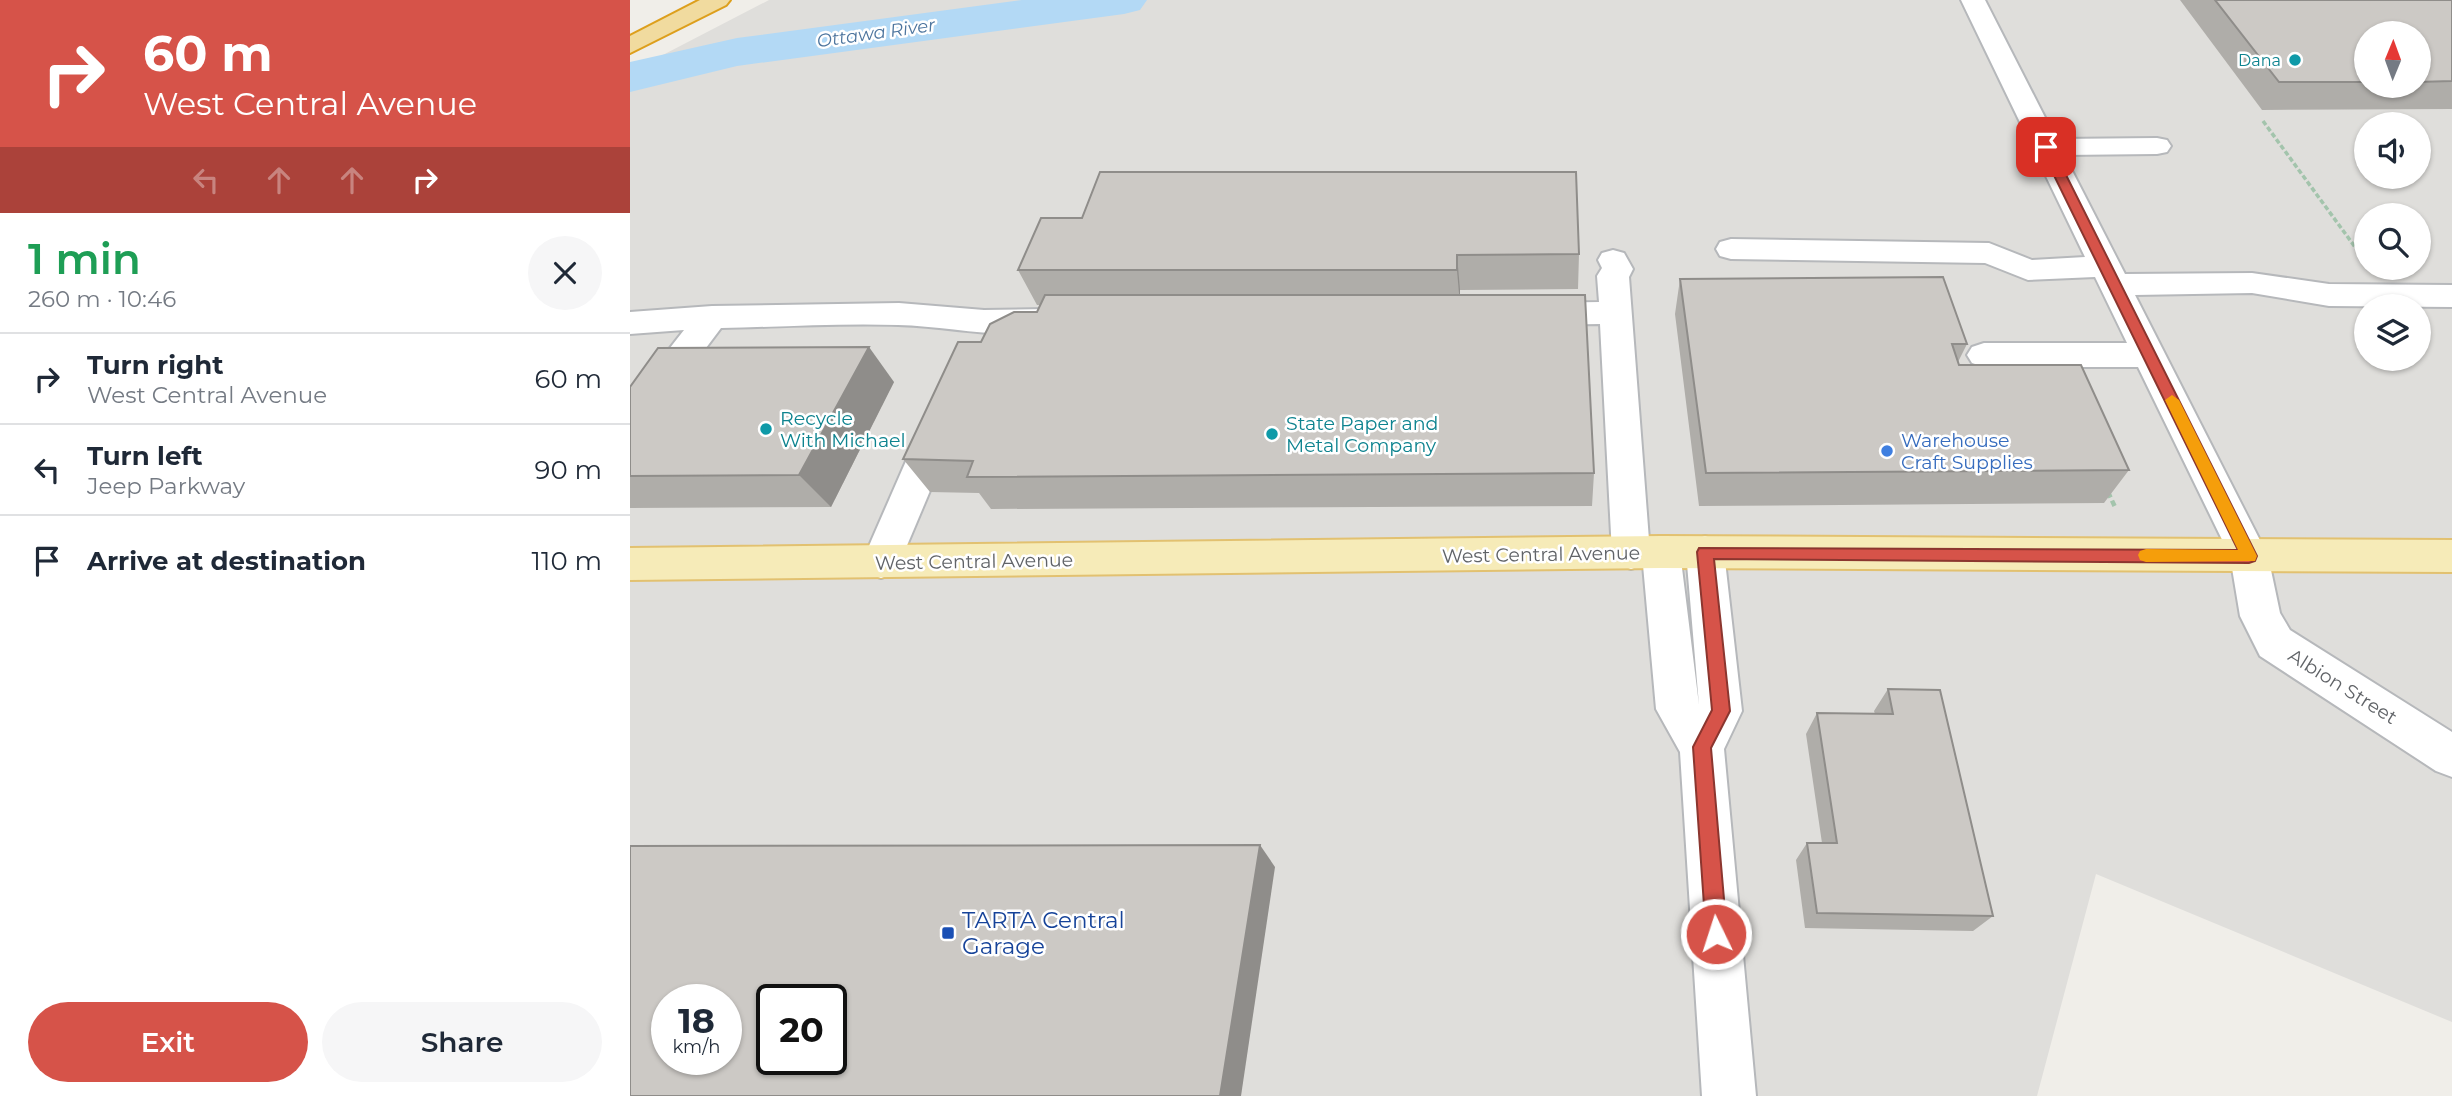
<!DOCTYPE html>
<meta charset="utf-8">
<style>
body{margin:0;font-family:Montserrat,sans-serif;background:#f6f6f7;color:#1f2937;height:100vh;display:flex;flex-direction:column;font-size:26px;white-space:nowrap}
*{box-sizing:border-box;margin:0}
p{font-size:23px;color:#747a83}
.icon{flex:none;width:38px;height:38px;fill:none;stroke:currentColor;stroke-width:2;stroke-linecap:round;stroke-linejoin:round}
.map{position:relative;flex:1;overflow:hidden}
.details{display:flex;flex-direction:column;background:#fff;width:630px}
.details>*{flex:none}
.banner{background:#d65349;color:#fff;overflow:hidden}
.needle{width:46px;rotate:1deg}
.buttons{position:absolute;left:1724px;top:21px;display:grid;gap:14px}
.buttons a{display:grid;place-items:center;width:77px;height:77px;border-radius:50%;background:#fff;box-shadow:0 2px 5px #0004;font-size:35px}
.speed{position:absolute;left:21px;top:984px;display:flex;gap:14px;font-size:35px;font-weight:700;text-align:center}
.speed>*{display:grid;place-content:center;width:91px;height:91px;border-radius:50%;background:#fff;box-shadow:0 2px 5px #0004;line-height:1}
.speed small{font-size:18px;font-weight:400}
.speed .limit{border:4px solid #111;border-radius:10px;background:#fff;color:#111}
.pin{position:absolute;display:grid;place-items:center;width:60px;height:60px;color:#fff;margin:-30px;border-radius:14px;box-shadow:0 4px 10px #0006}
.me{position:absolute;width:77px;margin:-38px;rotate:356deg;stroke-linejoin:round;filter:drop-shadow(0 0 5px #0008)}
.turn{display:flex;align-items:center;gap:24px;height:147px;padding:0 28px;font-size:32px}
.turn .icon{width:91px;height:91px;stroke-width:2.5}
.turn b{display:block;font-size:49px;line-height:60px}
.lanes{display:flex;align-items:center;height:66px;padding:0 28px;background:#0003;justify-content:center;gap:35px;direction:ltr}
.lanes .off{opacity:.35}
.round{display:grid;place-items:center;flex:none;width:74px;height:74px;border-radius:37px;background:#f6f6f7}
.headline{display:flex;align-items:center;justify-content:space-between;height:119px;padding:0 28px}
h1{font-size:42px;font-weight:600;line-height:52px;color:#1e9e55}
.button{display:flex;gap:14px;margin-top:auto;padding:14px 28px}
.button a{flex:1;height:80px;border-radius:42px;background:#d65349;color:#fff;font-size:28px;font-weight:600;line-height:80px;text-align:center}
.button a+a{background:#f6f6f7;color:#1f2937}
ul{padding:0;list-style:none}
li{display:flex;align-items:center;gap:21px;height:91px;padding:0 28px;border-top:2px solid #e0e1e3}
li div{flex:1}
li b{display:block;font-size:26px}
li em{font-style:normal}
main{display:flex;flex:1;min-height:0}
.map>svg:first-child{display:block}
</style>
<main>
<section class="details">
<div class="banner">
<div class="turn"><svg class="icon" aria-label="right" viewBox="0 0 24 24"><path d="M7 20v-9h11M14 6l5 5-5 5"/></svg><div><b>60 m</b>West Central Avenue</div></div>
<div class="lanes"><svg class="icon off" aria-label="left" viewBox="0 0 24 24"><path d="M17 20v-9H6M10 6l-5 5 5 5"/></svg><svg class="icon off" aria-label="ahead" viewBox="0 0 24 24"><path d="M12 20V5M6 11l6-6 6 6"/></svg><svg class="icon off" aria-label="ahead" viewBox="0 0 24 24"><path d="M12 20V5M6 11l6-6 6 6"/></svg><svg class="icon" aria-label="right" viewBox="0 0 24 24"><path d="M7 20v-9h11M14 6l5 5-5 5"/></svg></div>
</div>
<div class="headline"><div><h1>1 min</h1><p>260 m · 10:46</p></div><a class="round"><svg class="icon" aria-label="close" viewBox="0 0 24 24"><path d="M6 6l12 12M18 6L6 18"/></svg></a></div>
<ul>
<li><svg class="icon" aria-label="right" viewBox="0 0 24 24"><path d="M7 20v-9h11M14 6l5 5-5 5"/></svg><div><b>Turn right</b><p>West Central Avenue</p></div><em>60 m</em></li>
<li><svg class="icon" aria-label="left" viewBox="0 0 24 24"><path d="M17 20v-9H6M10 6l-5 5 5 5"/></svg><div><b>Turn left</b><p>Jeep Parkway</p></div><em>90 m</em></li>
<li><svg class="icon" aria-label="arrive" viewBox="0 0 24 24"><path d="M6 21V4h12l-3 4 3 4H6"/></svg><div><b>Arrive at destination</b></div><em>110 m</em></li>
</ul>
<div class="button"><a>Exit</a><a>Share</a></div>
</section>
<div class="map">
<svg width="1822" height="1096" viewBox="0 0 1822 1096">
<rect width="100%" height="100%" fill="#f0eee9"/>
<path fill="#dfdedb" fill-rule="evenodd" d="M139 0H1822V1022L1466 874 1407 1096H0V72ZM1736 33H1788V86H1736ZM1736 124H1788V177H1736ZM1736 215H1788V268H1736ZM1736 306H1788V359H1736ZM37 999H96V1059H37ZM142 999H201V1059H142Z"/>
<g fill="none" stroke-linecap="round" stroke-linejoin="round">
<polygon fill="#b3d9f5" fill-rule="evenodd" points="392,0 517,0 510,10 494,14 107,66 0,92 0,62 107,38"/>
<defs>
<g id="minor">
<polygon points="1331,0 1355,0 1426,139 1527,138 1537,140 1541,146 1537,152 1527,154 1434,155 1495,274 1622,273 1699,284 1822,285 1822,307 1699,306 1622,293 1505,295 1638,556 1650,613 1660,630 1822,732 1822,777 1806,771 1630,656 1610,616 1600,556 1508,367 1354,367 1342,363 1337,355 1342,347 1354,343 1497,343 1465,277 1398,280 1355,263 1101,259 1090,256 1086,249 1090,242 1101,239 1359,243 1402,260 1455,257"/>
<polygon points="983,250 994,253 1003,269 999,277 1019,540 1031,536 1045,541 1050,552 1069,705 1056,552 1061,541 1075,536 1089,541 1094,552 1112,711 1094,749 1126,1096 1072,1096 1050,752 1026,709 1013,565 1001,569 987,564 982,553 970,324 905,325 894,322 889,314 894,306 905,303 969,302 967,276 972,268 968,260 972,253"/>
<path d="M269 303 354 310 417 309 428 312 433 320 428 328C379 342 319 326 268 325 209 323 150 327 91 328L12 433 0 437V399L54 330 0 334V312L82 306Z"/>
<polygon points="308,416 320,420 326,429 270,562 265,573 251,578 237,573 232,562 290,429 296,420"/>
</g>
<polygon id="major" points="1031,536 1822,540 1822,572 1031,568 0,580 0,548"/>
<polygon id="highway" points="70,0 100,0 96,5 0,53 0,36"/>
</defs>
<use href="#minor" stroke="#b6b8bb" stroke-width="4"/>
<use href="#major" stroke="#e2c170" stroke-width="4"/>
<use href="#highway" stroke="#dd9f1c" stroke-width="4"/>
<polyline stroke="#a3c4ac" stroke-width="3.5" stroke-dasharray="5 2.5" stroke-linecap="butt" points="1633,121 1736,262"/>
<polyline stroke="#a3c4ac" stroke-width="4.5" stroke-dasharray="6 3.5" stroke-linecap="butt" points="1478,492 1485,507"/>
<use href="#minor" fill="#fff" fill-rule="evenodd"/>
<use href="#major" fill="#f6ebb8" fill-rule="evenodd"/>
<use href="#highway" fill="#f1db9f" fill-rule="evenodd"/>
</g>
<g fill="#afada9" fill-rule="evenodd">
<path d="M1550 0H1822V109L1632 110ZM1736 33H1788V86H1736Z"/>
<polygon points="411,218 949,254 948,289 830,290 830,295 964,473 962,506 361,509 349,493 300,492 273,459 351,342 407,312 410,305 407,305 388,270"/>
<polygon points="1050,279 1337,344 1328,362 1329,365 1499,470 1474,503 1069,506 1045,314"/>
<polygon points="264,382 201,507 0,508 0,387"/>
<polygon points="1258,689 1363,916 1343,931 1175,928 1166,860 1177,843 1192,843 1176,734 1187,713 1245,714 1244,711"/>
</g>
<g fill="#8f8d8a">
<polygon points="827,255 830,290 830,305 827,270"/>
<polygon points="239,347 264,382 201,507 169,475"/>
<polygon points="630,845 645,867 611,1096 590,1096"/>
</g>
<g fill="#ccc9c5" stroke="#8f8d8a" stroke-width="2" fill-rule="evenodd">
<polygon points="1585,0 1822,0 1822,81 1788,82 1788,33 1736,33 1736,82 1649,82"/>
<polygon points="470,172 946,172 949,254 827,255 827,270 388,270 411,218 452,218"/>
<polygon points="1313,277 1337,344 1322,344 1329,365 1451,365 1499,470 1076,473 1050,279"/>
<polygon points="415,295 955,295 964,473 337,477 343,461 273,459 328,342 351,342 360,324 384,312 407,312"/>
<polygon points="239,347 169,475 0,476 0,387 28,348"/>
<polygon points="1258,689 1310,690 1363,916 1187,913 1177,843 1207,843 1187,713 1263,714"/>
<path d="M630 845 590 1096H0V846ZM37 999H96V1059H37ZM142 999H201V1059H142Z"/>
</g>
<polygon fill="#d65349" stroke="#8b362f" stroke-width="2" points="1416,144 1422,147 1627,556 1625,561 1619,563 1084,559 1100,711 1081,748 1097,934 1094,941 1086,944 1079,941 1076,934 1063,747 1082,710 1067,552 1069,548 1608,550 1410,147"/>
<polygon fill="#f59e0b" points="1542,395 1549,400 1627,556 1625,561 1516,562 1510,560 1508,555 1510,551 1516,549 1608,550 1535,400"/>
<g fill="#0f9aa8" stroke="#fff" stroke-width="2.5">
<circle cx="1665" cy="60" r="7"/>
<circle cx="136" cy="429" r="7"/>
<circle cx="642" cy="434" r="7"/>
</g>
<circle fill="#3f7fe0" stroke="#fff" stroke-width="2.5" cx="1257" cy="451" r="7"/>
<rect fill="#1a4fb4" stroke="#fff" stroke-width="2.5" x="311" y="926" width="14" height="14" rx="3.5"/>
<g text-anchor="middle" stroke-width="5" stroke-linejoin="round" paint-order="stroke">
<g font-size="16" fill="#0d838f" stroke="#fff" text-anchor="end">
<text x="1651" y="66">Dana</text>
</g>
<g font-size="18" font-style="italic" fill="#4d759e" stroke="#fff">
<text transform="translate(246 33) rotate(-8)" y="6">Ottawa River</text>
</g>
<g font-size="19" fill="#0d838f" stroke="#fff" text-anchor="start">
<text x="150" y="425">Recycle<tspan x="150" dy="22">With Michael</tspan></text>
<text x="656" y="430">State Paper and<tspan x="656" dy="22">Metal Company</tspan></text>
</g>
<g font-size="19" fill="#366cbe" stroke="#fff" text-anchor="start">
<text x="1271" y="447">Warehouse<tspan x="1271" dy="22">Craft Supplies</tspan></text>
</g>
<g font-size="19" fill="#606367" stroke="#fff">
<text transform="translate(911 554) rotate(-1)" y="7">West Central Avenue</text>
<text transform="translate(344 561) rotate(-1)" y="7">West Central Avenue</text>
<text transform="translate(1713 686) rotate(32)" y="7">Albion Street</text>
</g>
<g font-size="23" fill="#164399" stroke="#fff" text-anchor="start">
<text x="332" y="928">TARTA Central<tspan x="332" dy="26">Garage</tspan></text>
</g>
</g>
</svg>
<div class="buttons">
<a><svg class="needle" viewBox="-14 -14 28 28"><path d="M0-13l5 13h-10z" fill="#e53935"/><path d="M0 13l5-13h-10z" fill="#747a83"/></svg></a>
<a><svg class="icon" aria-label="sound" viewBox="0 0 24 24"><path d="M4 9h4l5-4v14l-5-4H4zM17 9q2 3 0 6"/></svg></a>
<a><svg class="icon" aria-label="search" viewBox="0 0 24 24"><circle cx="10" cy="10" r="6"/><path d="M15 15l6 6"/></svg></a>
<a><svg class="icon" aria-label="layers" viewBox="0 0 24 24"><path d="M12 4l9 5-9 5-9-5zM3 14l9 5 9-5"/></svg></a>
</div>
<div class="speed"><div>18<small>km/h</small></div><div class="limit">20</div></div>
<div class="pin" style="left:1416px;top:147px;background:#d93025"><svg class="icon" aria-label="arrive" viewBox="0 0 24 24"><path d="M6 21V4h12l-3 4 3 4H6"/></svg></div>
<svg class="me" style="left:1086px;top:934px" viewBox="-20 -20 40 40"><circle r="17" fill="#d65349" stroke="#fff" stroke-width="3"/><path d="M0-11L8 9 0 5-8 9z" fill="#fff"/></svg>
</div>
</main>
